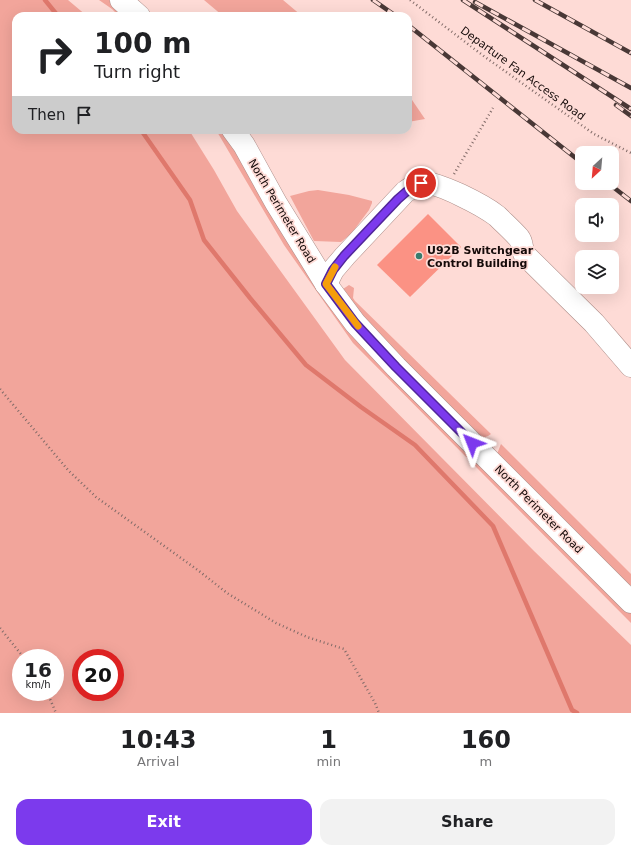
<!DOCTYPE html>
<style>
body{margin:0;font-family:"DejaVu Sans",sans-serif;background:#f2f2f2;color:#202124;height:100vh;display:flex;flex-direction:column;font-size:15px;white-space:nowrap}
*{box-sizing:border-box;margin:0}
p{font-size:13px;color:#757577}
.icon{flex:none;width:22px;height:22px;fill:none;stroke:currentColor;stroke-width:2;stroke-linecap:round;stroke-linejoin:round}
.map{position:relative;height:713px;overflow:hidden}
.sheet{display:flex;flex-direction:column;background:#fff;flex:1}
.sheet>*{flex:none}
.hud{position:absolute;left:12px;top:12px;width:400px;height:122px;border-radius:12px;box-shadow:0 4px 16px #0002;background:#fff;color:#202124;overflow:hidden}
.needle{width:26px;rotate:206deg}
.fabs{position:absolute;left:575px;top:146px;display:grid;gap:8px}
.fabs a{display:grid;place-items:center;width:44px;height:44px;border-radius:8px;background:#fff;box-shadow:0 4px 16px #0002;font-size:20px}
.speed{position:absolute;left:12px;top:649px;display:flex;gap:8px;font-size:20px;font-weight:700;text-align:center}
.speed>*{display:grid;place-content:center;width:52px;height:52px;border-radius:50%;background:#fff;box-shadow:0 4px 16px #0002;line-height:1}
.speed small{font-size:10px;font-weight:400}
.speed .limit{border:6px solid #d22;background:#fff;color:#111}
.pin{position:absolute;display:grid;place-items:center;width:34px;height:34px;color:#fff;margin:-17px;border:2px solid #fff;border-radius:50%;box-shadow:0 1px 4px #0007}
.me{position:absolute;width:44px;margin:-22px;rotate:315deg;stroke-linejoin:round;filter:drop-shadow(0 0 3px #0008)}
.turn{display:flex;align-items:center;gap:14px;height:84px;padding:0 16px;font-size:18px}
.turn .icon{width:52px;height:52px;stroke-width:2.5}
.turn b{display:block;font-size:28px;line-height:34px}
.then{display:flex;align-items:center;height:38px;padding:0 16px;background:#0003;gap:8px;font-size:15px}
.eta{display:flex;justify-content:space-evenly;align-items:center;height:68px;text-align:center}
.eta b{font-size:24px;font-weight:700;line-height:28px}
.button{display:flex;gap:8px;margin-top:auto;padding:8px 16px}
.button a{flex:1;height:46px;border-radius:12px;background:#7c3aed;color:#fff;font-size:16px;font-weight:700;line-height:46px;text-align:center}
.button a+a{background:#f2f2f2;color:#202124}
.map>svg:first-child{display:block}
</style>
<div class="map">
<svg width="631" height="713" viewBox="0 0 631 713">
<rect width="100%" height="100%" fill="#fedbd6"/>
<g fill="#f2a59b" fill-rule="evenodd">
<path d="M0 0H68L87 16H16V130H189L214 170 237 211 345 360 534 551 631 645V713H0ZM21 658H55V692H21ZM81 658H115V692H81Z"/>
<polygon points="99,0 109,0 126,16 119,16 112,9"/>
<polygon points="204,0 283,0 302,16 223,16"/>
<polygon points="408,95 410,97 425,119 408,122"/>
<polygon points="216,130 223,130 303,264 631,612 631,623 353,343 284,245"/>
<polygon points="318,190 349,195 372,201 372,203 369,210 351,234 341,242 314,241 290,196 309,191"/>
<polygon points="349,285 354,288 353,298 355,301 491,434 488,436 482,438 379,338 343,289"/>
<polygon points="501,444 631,574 631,585 629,585 497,454"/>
</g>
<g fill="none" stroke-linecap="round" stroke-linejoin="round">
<g stroke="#df786c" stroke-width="4.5">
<polyline points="45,0 58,16"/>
<polyline points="141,130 190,200 204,240 250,298 306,365 361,407 415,445 493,526 572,710 577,713"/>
</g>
</g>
<polygon fill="#fb9284" points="428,214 461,247 410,297 377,265"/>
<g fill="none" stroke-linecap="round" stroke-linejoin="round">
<defs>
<g id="minor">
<polyline points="121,0 139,16"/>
<polyline points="233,130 244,145 276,203 307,253 326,284 355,323 396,367 631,602"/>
<path d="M326 284 333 270 345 256 405 192C410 189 415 184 421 183 438 181 484 206 497 216 504 223 513 231 519 238 523 243 521 250 525 255L594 323 631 366"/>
</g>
</defs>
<use href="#minor" stroke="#ae8e89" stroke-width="23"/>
<g stroke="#816b68" stroke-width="2.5" stroke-dasharray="1 3" stroke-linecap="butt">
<polyline points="410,0 485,57 594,134 631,153"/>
<polyline points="454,174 493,108"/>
<polyline points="0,389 68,470 96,497 199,571 227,593 276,623 307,637 344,649 375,703 379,713"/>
<polyline points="0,628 24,658"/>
<polyline points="47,692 56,713"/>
</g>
<use href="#minor" stroke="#fff" stroke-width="22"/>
<defs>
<g id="rail">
<polyline points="373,0 396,16"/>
<polyline points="463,0 631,109"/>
<polyline points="535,0 631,53"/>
<polyline points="475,2 631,88"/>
<polyline points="408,25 582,163"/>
<polyline points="616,105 631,116"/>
<polyline points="608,183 631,201"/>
</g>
</defs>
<use href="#rail" stroke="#493836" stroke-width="4.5"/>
<use href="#rail" stroke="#fedbd6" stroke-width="3" stroke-dasharray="9" stroke-linecap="butt"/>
</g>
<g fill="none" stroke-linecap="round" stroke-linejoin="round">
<defs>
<polyline id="route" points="421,183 413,186 398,199 344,256 333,270 326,284 355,323 396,367 472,443"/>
</defs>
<use href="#route" stroke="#51269a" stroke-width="10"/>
<use href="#route" stroke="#7c3aed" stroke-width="7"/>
<polyline stroke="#f59e0b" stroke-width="7" points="335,267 326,284 358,326"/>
</g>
<circle fill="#397c6e" stroke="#fedbd6" stroke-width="1.5" cx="419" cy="256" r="4"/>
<g text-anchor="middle" stroke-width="3.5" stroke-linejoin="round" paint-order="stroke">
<g font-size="11" fill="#150a09" stroke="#fedbd6">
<text transform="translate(523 73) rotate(36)" y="4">Departure Fan Access Road</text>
<text transform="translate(282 211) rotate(59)" y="4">North Perimeter Road</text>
<text transform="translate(539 509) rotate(45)" y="4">North Perimeter Road</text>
</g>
<g font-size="11" font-weight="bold" fill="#150a09" stroke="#fedbd6" text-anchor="start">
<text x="427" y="254">U92B Switchgear<tspan x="427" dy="13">Control Building</tspan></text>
</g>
</g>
</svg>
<div class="fabs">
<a><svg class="needle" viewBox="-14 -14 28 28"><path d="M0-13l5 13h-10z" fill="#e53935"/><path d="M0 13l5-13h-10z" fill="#757577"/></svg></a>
<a><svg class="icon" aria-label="sound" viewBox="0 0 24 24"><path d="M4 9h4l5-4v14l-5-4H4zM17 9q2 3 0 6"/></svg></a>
<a><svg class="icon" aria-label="layers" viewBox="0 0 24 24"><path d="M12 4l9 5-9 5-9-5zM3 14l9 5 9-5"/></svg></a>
</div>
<div class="speed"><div>16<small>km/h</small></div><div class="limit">20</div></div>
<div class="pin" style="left:421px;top:183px;background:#d93025"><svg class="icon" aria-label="arrive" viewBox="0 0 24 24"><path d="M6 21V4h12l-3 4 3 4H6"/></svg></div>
<svg class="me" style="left:472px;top:443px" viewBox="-20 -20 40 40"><path d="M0-17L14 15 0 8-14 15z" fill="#7c3aed" stroke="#fff" stroke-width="4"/></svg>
<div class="hud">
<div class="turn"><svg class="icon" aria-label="right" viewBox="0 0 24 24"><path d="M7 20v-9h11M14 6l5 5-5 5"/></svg><div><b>100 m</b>Turn right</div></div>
<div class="then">Then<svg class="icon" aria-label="arrive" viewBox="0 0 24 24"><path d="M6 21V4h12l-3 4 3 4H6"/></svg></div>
</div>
</div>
<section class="sheet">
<div class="eta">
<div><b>10:43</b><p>Arrival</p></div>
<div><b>1</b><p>min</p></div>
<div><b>160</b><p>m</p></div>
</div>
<div class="button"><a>Exit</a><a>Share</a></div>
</section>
